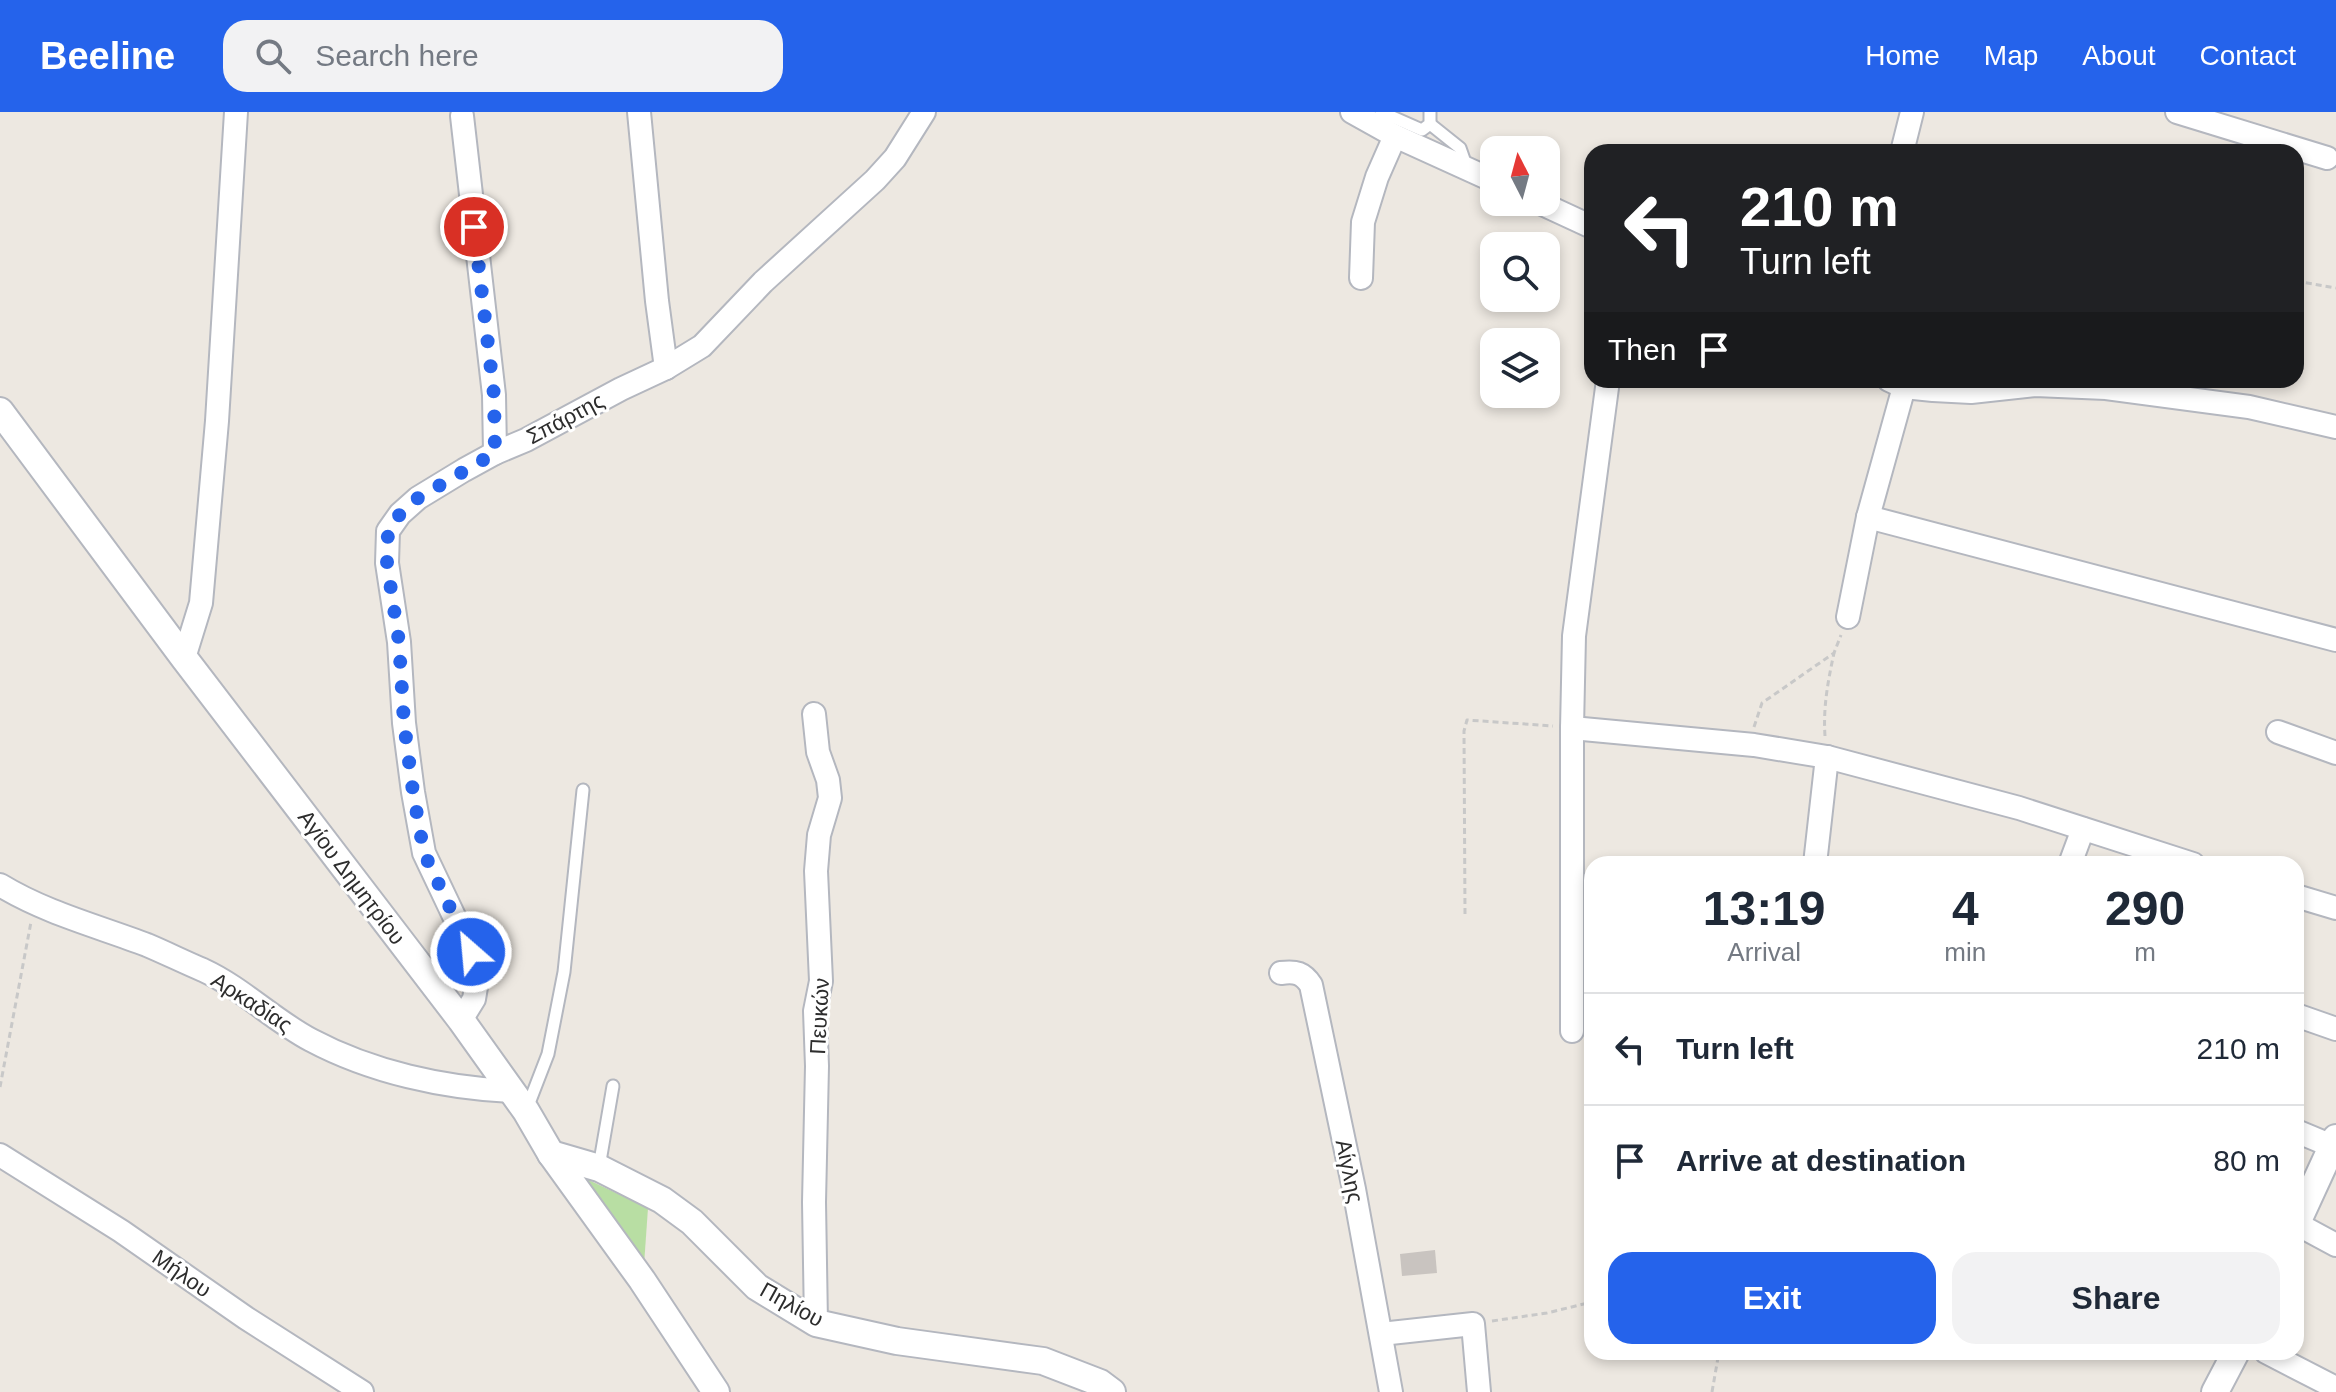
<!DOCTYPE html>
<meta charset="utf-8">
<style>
body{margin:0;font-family:Helvetica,sans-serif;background:#f2f2f3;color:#1f2937;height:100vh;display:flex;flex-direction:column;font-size:30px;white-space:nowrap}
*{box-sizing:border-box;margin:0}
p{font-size:26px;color:#747a83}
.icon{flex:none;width:44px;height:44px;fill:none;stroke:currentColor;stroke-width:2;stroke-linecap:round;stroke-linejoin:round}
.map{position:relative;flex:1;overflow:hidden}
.side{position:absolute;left:1584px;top:744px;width:720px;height:504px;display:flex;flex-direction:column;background:#fff;border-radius:24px;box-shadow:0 4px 12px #0003}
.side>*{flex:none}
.banner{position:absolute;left:1584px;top:32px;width:720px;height:244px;border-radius:24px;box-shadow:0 4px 12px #0003;background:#202124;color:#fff;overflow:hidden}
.needle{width:52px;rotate:354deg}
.fabs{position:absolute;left:1480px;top:24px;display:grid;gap:16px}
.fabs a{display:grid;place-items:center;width:80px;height:80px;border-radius:16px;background:#fff;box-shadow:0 4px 12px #0003;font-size:40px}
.pin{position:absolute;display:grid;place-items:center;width:68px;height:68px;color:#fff;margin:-34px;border:4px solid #fff;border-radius:50%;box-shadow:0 2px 8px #0007}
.me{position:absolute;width:88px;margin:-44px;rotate:333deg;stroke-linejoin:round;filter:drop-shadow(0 0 6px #0008)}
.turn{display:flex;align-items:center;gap:28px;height:168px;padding:0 24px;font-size:36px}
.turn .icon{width:104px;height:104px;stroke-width:2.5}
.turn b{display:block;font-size:56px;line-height:68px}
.then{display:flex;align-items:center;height:76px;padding:0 24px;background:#0003;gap:16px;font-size:30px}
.eta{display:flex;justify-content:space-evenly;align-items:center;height:136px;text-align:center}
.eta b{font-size:48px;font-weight:600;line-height:56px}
.button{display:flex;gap:16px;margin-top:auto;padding:16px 24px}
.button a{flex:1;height:92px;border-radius:24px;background:#2563eb;color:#fff;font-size:32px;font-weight:600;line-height:92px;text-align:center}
.button a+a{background:#f2f2f3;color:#1f2937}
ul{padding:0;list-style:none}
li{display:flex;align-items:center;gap:24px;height:112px;padding:0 24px;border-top:2px solid #e0e1e3}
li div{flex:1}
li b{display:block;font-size:30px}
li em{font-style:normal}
header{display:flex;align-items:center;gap:48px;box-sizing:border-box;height:112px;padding:0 40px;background:#2563eb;color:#fff}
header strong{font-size:38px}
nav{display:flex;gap:44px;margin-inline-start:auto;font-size:28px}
.search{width:560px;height:72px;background:#f2f2f3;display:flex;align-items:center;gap:20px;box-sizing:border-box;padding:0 28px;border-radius:24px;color:#747a83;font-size:30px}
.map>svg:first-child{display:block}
</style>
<header>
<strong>Beeline</strong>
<div class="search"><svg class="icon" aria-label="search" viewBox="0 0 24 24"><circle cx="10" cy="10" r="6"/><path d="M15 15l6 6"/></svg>Search here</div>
<nav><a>Home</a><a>Map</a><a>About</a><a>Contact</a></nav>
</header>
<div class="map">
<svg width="2336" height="1280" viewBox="0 0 2336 1280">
<rect width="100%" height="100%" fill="#ede8e1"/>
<polygon fill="#b8dea3" points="578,1063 648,1096 644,1153"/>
<polygon fill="#c9c4c0" points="1435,1138 1437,1161 1402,1164 1400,1142"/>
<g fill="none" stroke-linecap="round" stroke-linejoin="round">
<defs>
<g id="service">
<polyline points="1381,0 1422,18 1430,12 1430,0"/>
<polyline points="1430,12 1460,36 1467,56"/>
<polyline points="526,999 548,942 564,860 583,678"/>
<polyline points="599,1055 613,974"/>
</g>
<g id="minor">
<polyline points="639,0 657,189 666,256"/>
<polyline points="1352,0 1395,24 1494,69"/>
<polyline points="2177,0 2327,46"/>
<polyline points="462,4 494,283 495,341"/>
<polyline points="1902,40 1912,0"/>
<polyline points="1538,90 1592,115"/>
<polyline points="1361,166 1363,110 1377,65 1395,24"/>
<polyline points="1889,268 1904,275 1933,278 1971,280 2035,273 2106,276 2249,295 2336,315"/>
<polyline points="1868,405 2336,528"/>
<polyline points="1848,505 1868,405 1904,275"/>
<polyline points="184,546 201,491 217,309 236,0"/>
<polyline points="814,602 818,640 828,668 830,686 819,723 816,759 821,869 815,899 817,954 814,1090 816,1211"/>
<polyline points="1572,616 1754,633 1827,645 2019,696 2193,752"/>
<polyline points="2278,620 2336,641"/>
<polyline points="1815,752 1827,645"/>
<polyline points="2070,752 2083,717"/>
<path d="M0 773C46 801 97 814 147 833 166 841 184 850 203 858 242 876 273 908 311 928 371 960 444 976 511 979"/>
<polyline points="2296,784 2336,796"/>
<path d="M1281 861C1296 859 1303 861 1311 873L1354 1077 1391 1280"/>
<polyline points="2296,903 2336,917"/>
<polyline points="461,908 474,887 478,863 471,840 424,741 413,680 404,611 399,530 387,451 388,419 400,402 418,386 464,358 495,341 526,328 621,277 666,256 702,234 763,170 875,68 895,46 924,0"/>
<polyline points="1572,919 1572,616 1574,524 1608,268"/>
<polyline points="2296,1019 2332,1034"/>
<polyline points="0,1043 121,1119 246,1206 362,1280"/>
<polyline points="2297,1112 2336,1133"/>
<polyline points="1381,1222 1473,1212 1479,1280"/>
<polyline points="2266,1240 2336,1276"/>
</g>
<g id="tertiary">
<polyline points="0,299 184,546 461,908 526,999 551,1042 642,1168 716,1280"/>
<polyline points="551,1042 599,1056 662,1088 692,1110 757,1175 816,1211 897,1229 1043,1249 1100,1271 1112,1280"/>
<polyline points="2296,1113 2336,1026"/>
<polyline points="2215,1280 2236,1240"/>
</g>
</defs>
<use href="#service" stroke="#b4b7bf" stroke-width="15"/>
<use href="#minor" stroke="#b4b7bf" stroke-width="26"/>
<use href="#tertiary" stroke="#b4b7bf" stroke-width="30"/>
<g stroke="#c8c8c8" stroke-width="3" stroke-dasharray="6 4" stroke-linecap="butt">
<polyline points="2296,169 2336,176"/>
<polyline points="1754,615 1762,591 1834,541 1841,523"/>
<path d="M1825 624C1823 595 1828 569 1834 541"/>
<polyline points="1465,802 1464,619 1467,608 1553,614"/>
<polyline points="0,975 31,810"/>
<polyline points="1492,1209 1547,1201 1592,1190"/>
<polyline points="1712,1280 1719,1240"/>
</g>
<use href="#service" stroke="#fff" stroke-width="11"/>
<use href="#minor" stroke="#fff" stroke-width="22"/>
<use href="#tertiary" stroke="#fff" stroke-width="26"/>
</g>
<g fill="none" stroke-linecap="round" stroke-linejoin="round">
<polyline stroke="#2563eb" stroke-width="14" stroke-dasharray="0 25.2" points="471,840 424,741 413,680 404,611 399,530 387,451 388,419 400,402 418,386 495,341 494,283 474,115"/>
</g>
<g text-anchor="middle" stroke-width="6" stroke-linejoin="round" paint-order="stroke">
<g font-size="22" fill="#2d2d2d" stroke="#fff">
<text transform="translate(565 306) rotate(-28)" y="8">Σπάρτης</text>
<text transform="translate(352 765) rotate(53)" y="8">Αγίου Δημητρίου</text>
<text transform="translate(252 890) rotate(33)" y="8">Αρκαδίας</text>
<text transform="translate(819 904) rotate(-87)" y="8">Πευκών</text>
<text transform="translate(1350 1059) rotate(78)" y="8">Αίγλης</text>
<text transform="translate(182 1161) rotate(35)" y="8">Μήλου</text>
<text transform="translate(792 1192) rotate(29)" y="8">Πηλίου</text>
</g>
</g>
</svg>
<div class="fabs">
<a><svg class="needle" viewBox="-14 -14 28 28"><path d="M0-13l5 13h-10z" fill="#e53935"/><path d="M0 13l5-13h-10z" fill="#747a83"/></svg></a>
<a><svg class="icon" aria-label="search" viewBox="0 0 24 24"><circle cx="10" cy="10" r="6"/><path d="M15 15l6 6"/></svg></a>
<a><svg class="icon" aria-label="layers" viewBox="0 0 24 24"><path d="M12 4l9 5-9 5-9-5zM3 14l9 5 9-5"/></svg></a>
</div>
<div class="pin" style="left:474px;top:115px;background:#d93025"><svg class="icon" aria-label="arrive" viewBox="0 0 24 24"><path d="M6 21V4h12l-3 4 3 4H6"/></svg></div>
<svg class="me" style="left:471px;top:840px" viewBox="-20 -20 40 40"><circle r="17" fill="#2563eb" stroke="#fff" stroke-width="3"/><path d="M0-11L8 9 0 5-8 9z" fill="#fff"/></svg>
<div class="banner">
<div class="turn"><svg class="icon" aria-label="left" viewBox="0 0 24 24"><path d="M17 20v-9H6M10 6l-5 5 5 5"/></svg><div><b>210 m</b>Turn left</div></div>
<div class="then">Then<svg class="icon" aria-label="arrive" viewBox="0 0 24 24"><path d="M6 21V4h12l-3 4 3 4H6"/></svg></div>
</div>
<section class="side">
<div class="eta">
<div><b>13:19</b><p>Arrival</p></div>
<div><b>4</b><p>min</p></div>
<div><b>290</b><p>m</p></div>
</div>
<ul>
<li><svg class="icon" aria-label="left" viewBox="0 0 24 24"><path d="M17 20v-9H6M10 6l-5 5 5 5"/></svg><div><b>Turn left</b></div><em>210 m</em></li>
<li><svg class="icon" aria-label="arrive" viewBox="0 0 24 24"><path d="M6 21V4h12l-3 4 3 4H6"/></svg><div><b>Arrive at destination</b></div><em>80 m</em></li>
</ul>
<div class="button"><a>Exit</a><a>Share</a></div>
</section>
</div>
